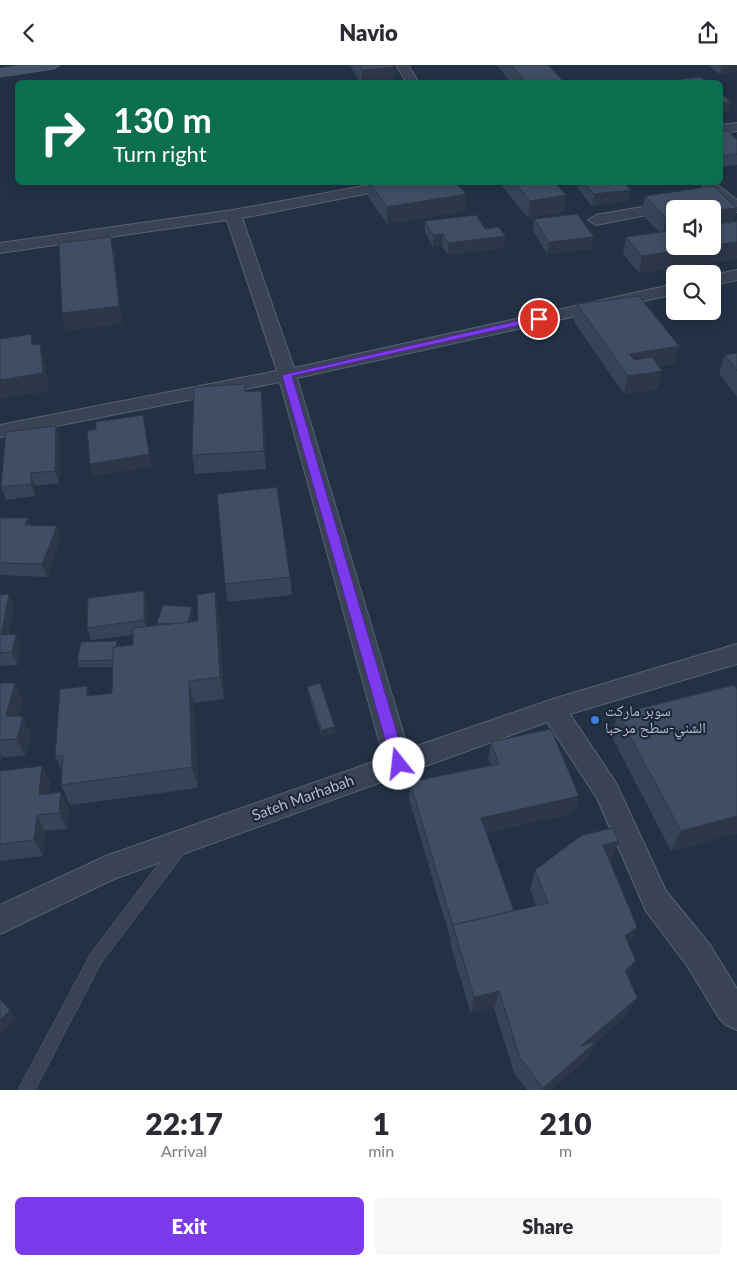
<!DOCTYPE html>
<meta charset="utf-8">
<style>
body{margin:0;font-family:Lato,"Noto Naskh Arabic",sans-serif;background:#f7f7f7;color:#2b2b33;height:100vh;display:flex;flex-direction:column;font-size:19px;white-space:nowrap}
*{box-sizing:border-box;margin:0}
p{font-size:16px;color:#7c7c81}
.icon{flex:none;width:28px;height:28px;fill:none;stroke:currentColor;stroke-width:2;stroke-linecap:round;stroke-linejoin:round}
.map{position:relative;height:1025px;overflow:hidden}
.panel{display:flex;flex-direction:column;background:#fff;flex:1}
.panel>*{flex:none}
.banner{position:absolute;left:15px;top:15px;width:708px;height:105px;border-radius:8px;box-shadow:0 2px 12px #0003;background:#0b6e4f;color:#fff;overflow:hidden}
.tools{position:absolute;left:666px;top:135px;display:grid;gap:10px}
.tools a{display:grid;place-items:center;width:55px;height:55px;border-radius:8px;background:#fff;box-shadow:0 2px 12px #0003;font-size:25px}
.pin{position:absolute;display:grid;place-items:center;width:42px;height:42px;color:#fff;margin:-21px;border:2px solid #fff;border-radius:50%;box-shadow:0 1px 5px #0007}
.me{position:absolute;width:55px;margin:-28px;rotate:344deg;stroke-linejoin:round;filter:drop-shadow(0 0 4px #0008)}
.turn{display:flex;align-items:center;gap:18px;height:105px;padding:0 15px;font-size:22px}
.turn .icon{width:65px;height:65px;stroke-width:2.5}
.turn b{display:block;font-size:35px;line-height:42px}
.eta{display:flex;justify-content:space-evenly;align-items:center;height:85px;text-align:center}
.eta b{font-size:30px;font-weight:800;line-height:35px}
.primary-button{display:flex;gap:10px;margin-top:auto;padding:10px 15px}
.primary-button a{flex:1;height:58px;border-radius:8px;background:#7c3aed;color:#fff;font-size:20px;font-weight:800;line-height:58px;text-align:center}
.primary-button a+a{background:#f7f7f7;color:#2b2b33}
header{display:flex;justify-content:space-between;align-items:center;height:65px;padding:0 15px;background:#fff;font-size:22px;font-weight:800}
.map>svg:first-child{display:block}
</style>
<header><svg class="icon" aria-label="back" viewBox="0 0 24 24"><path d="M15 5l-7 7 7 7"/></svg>Navio<svg class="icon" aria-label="share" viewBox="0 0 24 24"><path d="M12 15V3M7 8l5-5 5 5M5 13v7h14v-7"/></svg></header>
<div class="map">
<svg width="737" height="1025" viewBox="0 0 737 1025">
<rect width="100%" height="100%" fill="#243145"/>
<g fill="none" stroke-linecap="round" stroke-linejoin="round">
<defs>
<polygon id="service" points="181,775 186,776 188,781 186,786 101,898 35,1025 18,1025 91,888 176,776"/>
<g id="minor">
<polygon points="396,0 408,0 419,18 407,18"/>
<polygon points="737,58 737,66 720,68 720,60"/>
<polygon points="380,118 407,118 400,122 242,153 294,303 675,219 675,229 297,313 408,684 553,634 737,579 737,599 570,649 616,718 666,826 710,880 737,924 737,965 726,960 719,953 688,902 646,846 597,733 547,657 114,814 0,869 0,840 106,791 384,693 280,317 0,372 0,360 277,306 227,155 0,188 0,178 233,145"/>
<polygon points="700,118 715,118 737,135 737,147 732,146"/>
<polygon points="671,137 676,138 678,141 677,144 596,160 588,155 596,150"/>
<polygon points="737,205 737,215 712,220 712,210"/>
</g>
<polygon id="secondary" points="24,0 61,0 54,4 0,12 0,4"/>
</defs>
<use href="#service" stroke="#576171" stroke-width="1"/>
<use href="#minor" stroke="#576171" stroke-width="2"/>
<use href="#secondary" stroke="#576171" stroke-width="1"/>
<use href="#service" fill="#394354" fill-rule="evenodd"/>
<use href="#minor" fill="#394354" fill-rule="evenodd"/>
<use href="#secondary" fill="#465267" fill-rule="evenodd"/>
</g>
<g fill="#374357">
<polygon points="350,0 392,0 394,2 393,17 360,18"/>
<polygon points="497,0 548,0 565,18 511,18"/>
<polygon points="708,0 737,0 737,6 719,9"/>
<polygon points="720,66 737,75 737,100 720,102"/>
<polygon points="368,118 456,118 465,146 387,159 368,132"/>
<polygon points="499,118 555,118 566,130 563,147 528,153"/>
<polygon points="579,118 624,118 628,136 592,141 578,124"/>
<polygon points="645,131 737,143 732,157 737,156 737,194 639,208 623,189 626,172 659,167 641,148"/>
<polygon points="534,154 591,184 547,189 533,166"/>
<polygon points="425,156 485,164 505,171 503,183 448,190 442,181 433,182 425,168"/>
<polygon points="577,239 679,281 674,299 659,301 657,324 624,329 574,257"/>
<polygon points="737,288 737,332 719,308 725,290"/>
<polygon points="245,319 246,327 261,326 263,344 266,404 195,409 192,390"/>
<polygon points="60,374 59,418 35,421 35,431 6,435 1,422"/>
<polygon points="0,453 30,460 57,461 61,474 47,512 0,510"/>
<polygon points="290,512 292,530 228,537 225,519"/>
<polygon points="144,526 147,539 147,561 158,560 157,558 192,542 193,549 191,556 198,556 219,550 224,634 194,638 198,723 70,740 61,720 62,705 55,691 91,631 112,628 112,602 79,602 77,596 133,580 133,570 91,575 87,563"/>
<polygon points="9,529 14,542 9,570 21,582 18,600 0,601 0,530"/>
<polygon points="0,618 23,636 19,651 31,669 25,691 2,692 0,700"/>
<polygon points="307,622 335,668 322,672 308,628"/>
<polygon points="618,649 737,768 671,786 611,670"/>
<polygon points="491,677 579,731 574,748 486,768 514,846 536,841 530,824 535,805 619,776 611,796 610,797 637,862 629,878 627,950 596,977 597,976 589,992 550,1025 527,1025 514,1008 494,943 471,949 450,878 451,876 409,734 410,717 491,700 488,694"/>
<polygon points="42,701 50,718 49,729 69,744 67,764 45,766 43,791 0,796 0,706"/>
</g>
<g fill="#2d3747">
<polygon points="722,0 737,0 737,6 719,9"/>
<polygon points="394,2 393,17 362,18 362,5"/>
<polygon points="731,37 728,48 720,49 720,38"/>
<polygon points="631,125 628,136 592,141 594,129"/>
<polygon points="466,129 465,146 387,159 387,142"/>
<polygon points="566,130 563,147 528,153 530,136"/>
<polygon points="737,143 732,160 712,163 712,146"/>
<polygon points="675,152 675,168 662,170 666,153"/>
<polygon points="443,169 442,181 433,182 433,170"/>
<polygon points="505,171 503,183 448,190 448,178"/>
<polygon points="111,172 115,189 122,259 66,266 62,248"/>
<polygon points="594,172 591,184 547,189 549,177"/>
<polygon points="737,177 737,194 639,208 642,191 708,181 712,181"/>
<polygon points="40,279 45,297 49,326 0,334 0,315"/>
<polygon points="679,281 674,299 626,307 630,289"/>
<polygon points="662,306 657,324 624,329 628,311"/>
<polygon points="261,326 263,344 266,404 264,386"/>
<polygon points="143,350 152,402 93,411 90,399"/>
<polygon points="56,361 60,374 59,418 55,406"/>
<polygon points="31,408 35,421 35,431 31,419"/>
<polygon points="28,453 32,466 25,460"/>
<polygon points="57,461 61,474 47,512 42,499"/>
<polygon points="144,526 147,539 148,568 144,555"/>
<polygon points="215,527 219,550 224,634 220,612"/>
<polygon points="9,529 14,542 7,583 1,570"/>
<polygon points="192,542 193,549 189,566 187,560"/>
<polygon points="16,569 21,582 18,600 12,587"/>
<polygon points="189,616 194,638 198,723 192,702"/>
<polygon points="15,618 23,636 15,669 6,651"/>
<polygon points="87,621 95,643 87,631"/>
<polygon points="23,651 31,669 25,691 17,674"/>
<polygon points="335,662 335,668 322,672 322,665"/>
<polygon points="0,687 2,692 0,700"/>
<polygon points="42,701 50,718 47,746 39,730"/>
<polygon points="61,727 69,744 67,764 59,748"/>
<polygon points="579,731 574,748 479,769 481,753"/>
<polygon points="37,750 45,766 43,791 34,775"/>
<polygon points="737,751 737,768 671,786 681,766"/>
<polygon points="619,776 611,796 595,800 603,780"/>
<polygon points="637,862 628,880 625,871"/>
<polygon points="636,896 627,913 625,905"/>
<polygon points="499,926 494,943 471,949 474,932"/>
<polygon points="637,933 627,950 574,996 581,981"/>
<polygon points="10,945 17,954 0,970 0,955"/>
<polygon points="597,976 589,992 550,1025 542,1025 543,1023"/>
</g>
<g fill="#404e65" stroke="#2d3747">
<polygon points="359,0 392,0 394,2 362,5"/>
<polygon points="511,0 548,0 565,18 526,18"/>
<polygon points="701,12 707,18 666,18 665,16"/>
<polygon points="720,28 731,37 720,38"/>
<polygon points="720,66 728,66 737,75 737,89 720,91"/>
<polygon points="370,118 456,118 466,129 387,142"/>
<polygon points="515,118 555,118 566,130 530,136"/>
<polygon points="584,118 624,118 631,125 594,129"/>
<polygon points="713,121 737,143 712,146 712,144 675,144 675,152 666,153 645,131"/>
<polygon points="577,149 594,172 549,177 534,154"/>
<polygon points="476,150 485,164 499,162 505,171 448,178 443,169 433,170 425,156"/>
<polygon points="737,156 737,177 712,181 712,160"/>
<polygon points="675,165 675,181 708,181 642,191 626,172"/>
<polygon points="111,172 119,241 62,248 59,178"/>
<polygon points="639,231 679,281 630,289 634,295 652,292 662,306 628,311 577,239"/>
<polygon points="31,269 32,280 40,279 43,308 0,315 0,274"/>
<polygon points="737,288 737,306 725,290"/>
<polygon points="245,319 245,327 261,326 264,386 192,390 194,322"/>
<polygon points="143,350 149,389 90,399 87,366 96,364 96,357"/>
<polygon points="56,361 55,406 31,408 31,419 1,422 6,367"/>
<polygon points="277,422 290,512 225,519 217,429"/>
<polygon points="0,453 28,453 25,460 57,461 42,499 0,498"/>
<polygon points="144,526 144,555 87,563 88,533"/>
<polygon points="215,527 220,612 189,616 192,702 61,720 63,690 55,691 60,624 87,621 87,631 112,628 113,582 133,580 133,563 198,556 197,530"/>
<polygon points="9,529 1,570 16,569 12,587 0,588 0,530"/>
<polygon points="163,540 192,542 188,557 171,559 157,558"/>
<polygon points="117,576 116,582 113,582 113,595 77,596 81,577"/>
<polygon points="0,618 15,618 6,651 23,651 17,674 0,675"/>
<polygon points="320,618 335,662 322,665 307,622"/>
<polygon points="734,620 737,624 737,751 681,766 618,649"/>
<polygon points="551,664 579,731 481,753 514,846 453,860 453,861 410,717 499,699 491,677"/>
<polygon points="42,701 39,730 61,727 59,748 37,750 34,775 0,779 0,706"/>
<polygon points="613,763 619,776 603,780 637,862 625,871 636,896 625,905 637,933 581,981 597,976 543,1023 520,993 499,926 474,932 453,860 548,838 535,805 582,770"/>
<polygon points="0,934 10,945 0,955"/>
</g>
<polygon fill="#7c3aed" stroke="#51269a" points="539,251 544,254 542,255 292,311 406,699 404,703 394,703 392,699 282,310"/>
<circle fill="#3f7fe0" stroke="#1d2839" stroke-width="2" cx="595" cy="655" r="5"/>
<g text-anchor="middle" stroke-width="4.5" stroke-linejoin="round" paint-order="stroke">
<g font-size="15" fill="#b6bece" stroke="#1d2839" text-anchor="start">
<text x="605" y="651">سوبر ماركت<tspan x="605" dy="17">الشني-سطح مرحبا</tspan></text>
</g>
<g font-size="15" fill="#b6bece" stroke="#1d2839">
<text transform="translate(303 733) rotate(-20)" y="5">Sateh Marhabah</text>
</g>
</g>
</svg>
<div class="tools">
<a><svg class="icon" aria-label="sound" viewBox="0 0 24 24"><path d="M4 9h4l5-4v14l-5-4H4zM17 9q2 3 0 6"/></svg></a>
<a><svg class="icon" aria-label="search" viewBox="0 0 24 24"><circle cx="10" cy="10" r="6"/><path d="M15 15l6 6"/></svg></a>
</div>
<div class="pin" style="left:539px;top:254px;background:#d93025"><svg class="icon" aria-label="arrive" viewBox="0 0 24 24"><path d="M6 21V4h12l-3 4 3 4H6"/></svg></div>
<svg class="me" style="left:399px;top:699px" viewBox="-20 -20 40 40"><circle r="19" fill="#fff"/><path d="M0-13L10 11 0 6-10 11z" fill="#7c3aed"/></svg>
<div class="banner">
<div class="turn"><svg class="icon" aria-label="right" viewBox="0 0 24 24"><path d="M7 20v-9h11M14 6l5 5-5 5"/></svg><div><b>130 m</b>Turn right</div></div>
</div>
</div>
<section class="panel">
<div class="eta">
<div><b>22:17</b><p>Arrival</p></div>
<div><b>1</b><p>min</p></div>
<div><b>210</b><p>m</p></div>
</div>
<div class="primary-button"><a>Exit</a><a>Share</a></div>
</section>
